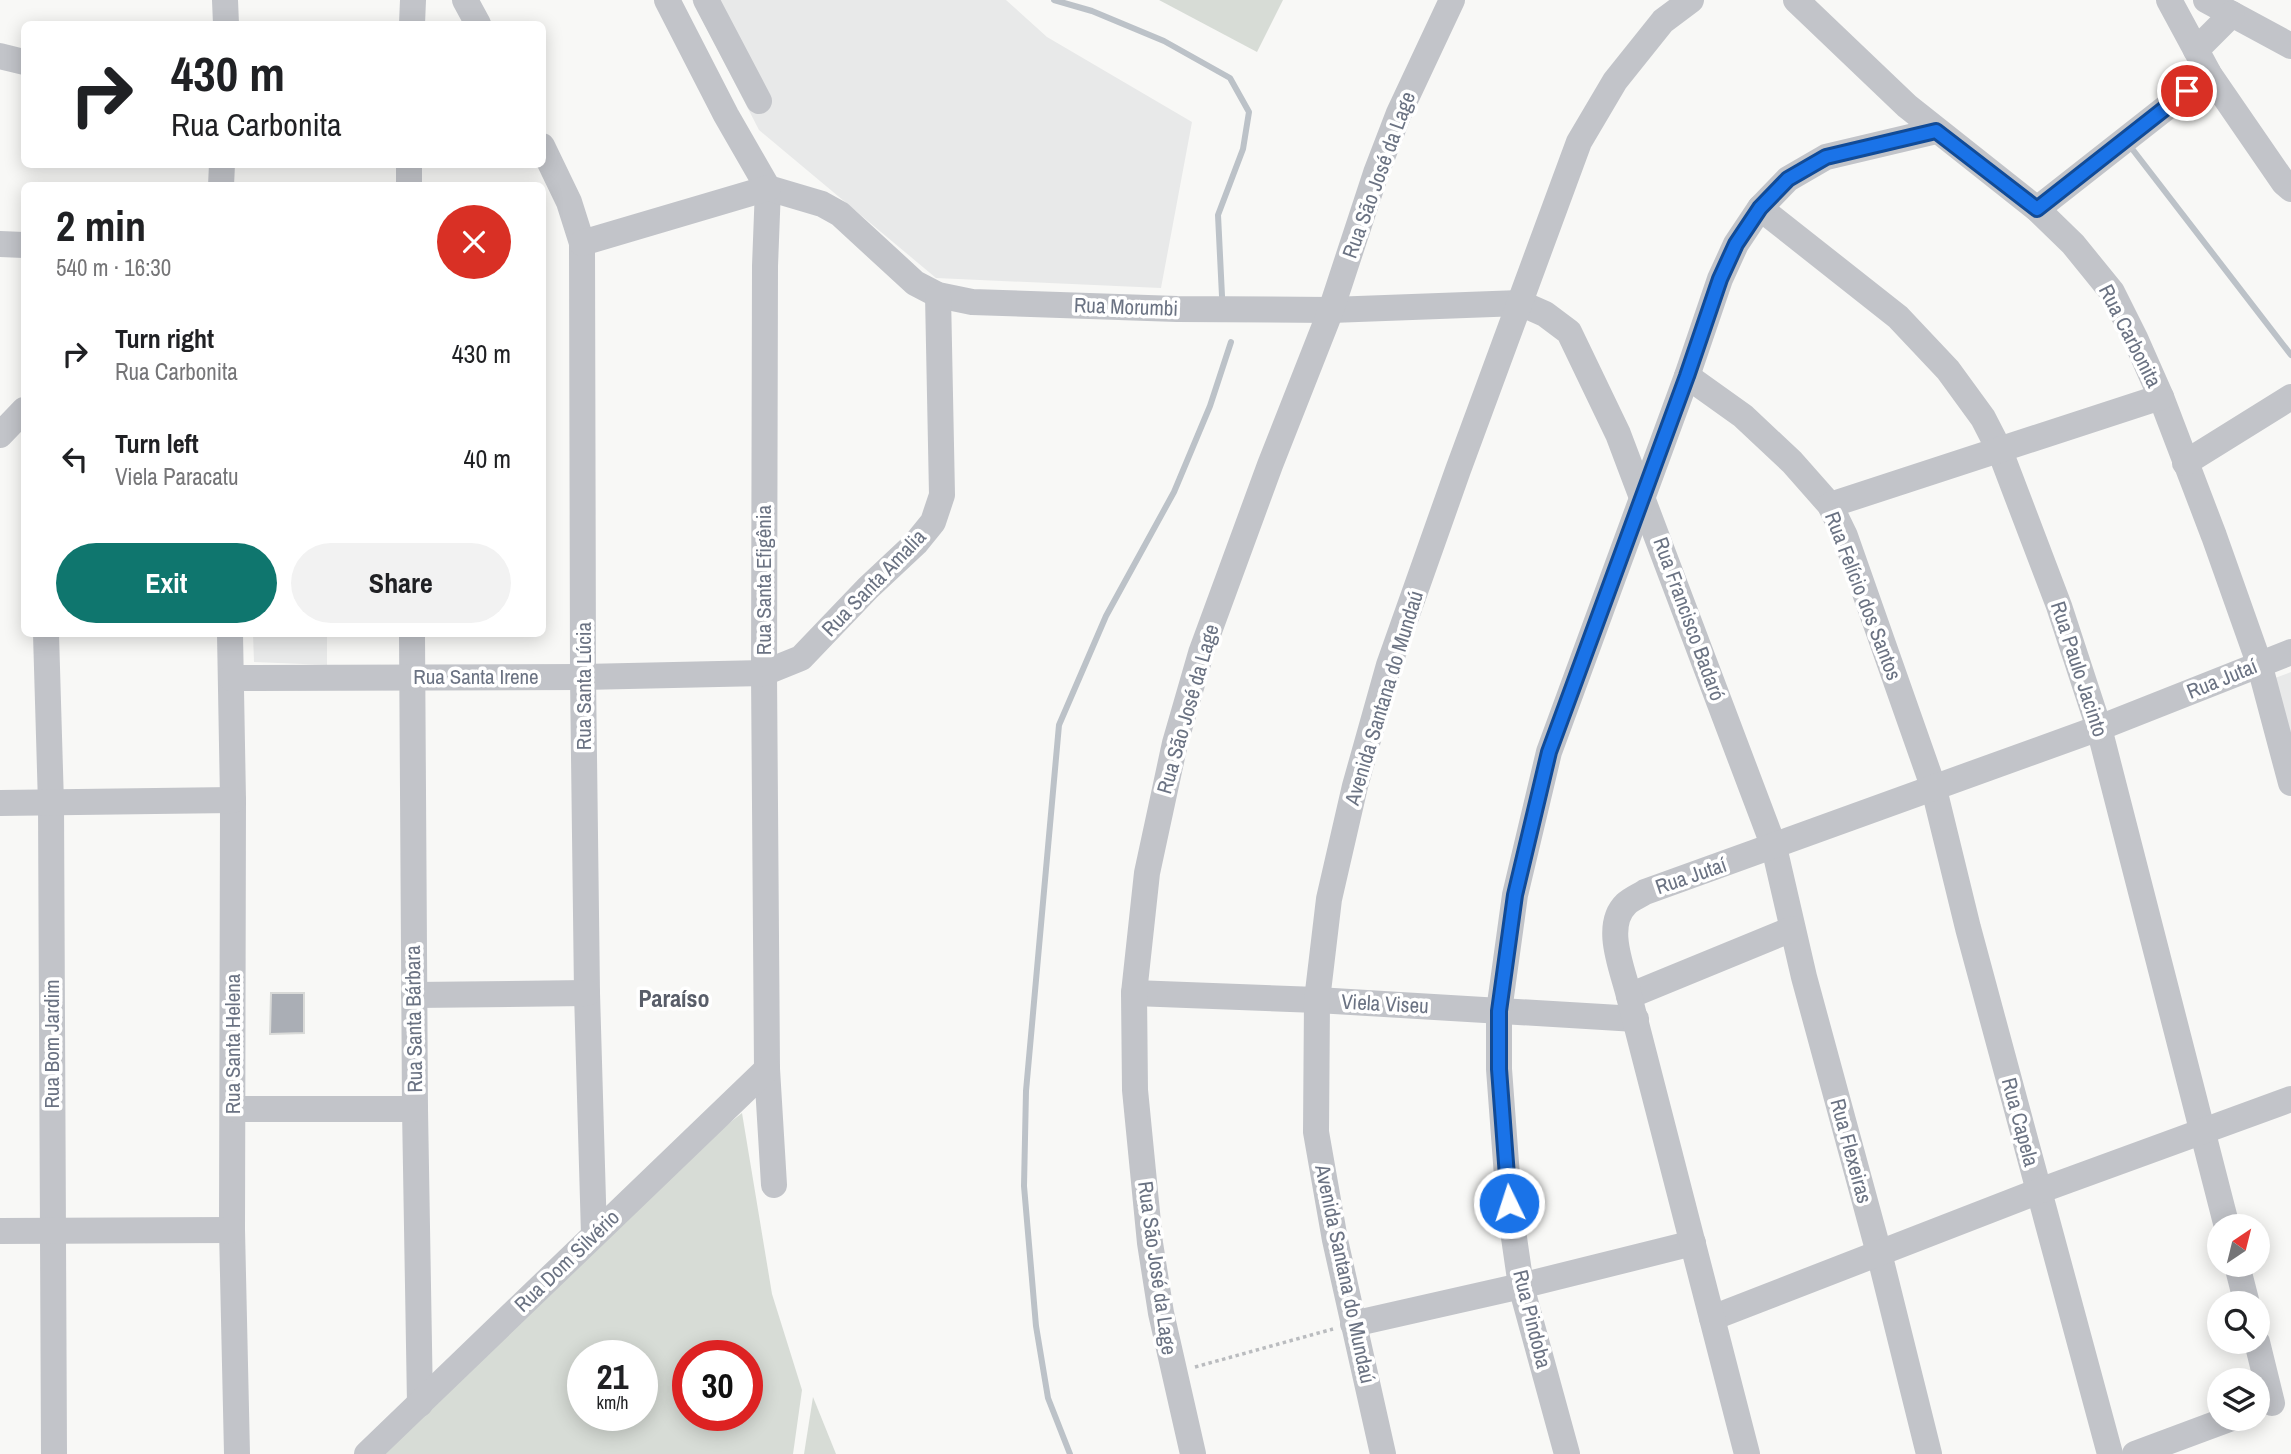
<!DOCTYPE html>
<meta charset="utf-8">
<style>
body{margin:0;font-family:"Archivo Narrow",sans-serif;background:#f2f2f2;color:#202124;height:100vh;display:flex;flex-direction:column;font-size:26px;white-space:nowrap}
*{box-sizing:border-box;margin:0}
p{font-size:23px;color:#757577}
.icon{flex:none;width:38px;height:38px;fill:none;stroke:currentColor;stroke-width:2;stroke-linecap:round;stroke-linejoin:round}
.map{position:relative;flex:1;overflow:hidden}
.drawer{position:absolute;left:21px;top:182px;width:525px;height:455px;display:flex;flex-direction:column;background:#fff;border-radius:10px;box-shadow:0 4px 18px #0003}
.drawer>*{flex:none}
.banner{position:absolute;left:21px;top:21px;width:525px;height:147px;border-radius:10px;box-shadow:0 4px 18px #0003;background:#fff;color:#202124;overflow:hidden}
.needle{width:46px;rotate:35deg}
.buttons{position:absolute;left:2207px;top:1214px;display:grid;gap:14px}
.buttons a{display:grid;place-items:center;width:63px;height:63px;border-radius:50%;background:#fff;box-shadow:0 4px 18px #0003;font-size:35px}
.speed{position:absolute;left:567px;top:1340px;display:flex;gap:14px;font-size:35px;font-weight:700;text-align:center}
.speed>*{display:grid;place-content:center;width:91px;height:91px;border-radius:50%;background:#fff;box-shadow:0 4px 18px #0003;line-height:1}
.speed small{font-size:18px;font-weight:400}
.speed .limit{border:10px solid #d22;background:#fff;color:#111}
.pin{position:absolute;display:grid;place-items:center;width:60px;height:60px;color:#fff;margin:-30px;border:4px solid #fff;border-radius:50%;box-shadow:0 2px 7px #0007}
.me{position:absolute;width:77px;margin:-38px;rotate:356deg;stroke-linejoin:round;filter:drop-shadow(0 0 5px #0008)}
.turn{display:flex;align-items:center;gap:24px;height:147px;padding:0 35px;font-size:32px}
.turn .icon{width:91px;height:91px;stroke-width:2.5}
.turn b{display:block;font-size:49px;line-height:60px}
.round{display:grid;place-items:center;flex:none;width:74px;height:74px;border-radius:37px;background:#f2f2f2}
.headline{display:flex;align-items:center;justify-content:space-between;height:119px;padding:0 35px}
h1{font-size:42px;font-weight:700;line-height:52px}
.cta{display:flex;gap:14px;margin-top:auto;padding:14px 35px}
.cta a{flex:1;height:80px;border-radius:42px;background:#0f766e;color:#fff;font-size:28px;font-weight:700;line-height:80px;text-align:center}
.cta a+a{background:#f2f2f2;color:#202124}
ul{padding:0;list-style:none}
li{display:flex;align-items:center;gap:21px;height:105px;padding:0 35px}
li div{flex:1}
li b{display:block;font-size:26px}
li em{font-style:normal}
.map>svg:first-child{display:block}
</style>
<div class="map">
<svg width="2291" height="1454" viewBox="0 0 2291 1454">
<rect width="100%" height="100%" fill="#f8f8f6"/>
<g fill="#e8e9e9">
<polygon points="692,0 1006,0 1047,37 1192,122 1161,288 936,278 759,130"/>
<polygon points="253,634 327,634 327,665 254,662"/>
<polygon points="2291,672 2291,734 2275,678"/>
</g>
<g fill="#d7dcd6" fill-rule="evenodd">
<polygon points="1159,0 1283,0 1257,52"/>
<path d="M742 1113 772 1294 802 1390 793 1454H381L685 1158ZM583 1356H642V1416H583ZM688 1356H747V1416H688Z"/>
<polygon points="813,1397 836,1454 804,1454"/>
</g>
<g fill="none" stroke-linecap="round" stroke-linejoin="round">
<g stroke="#bcc2c8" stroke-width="6">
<polyline points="1054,0 1092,11 1164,41 1230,78 1249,112 1243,149 1218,215 1222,296"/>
<polyline points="2133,150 2291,355"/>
<polyline points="1070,1454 1048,1398 1036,1326 1024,1186 1026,1091 1059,725 1106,616 1174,492 1210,406 1231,342"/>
</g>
</g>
<polygon fill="#aaaeb5" stroke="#d9dad8" stroke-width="2" points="271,993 304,993 304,1033 270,1034"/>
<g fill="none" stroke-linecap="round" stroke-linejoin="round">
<polyline stroke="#babcbf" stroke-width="3.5" stroke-dasharray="3.5 3.5" stroke-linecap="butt" points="1195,1367 1333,1329"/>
<g stroke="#c2c4c9" stroke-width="26">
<polyline points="225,0 226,24"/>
<polyline points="465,0 478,24"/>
<polyline points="667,0 726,115 768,188 765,266 764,673 767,1069 774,1185"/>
<polyline points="706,0 759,101"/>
<polyline points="1796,0 1907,106 2037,209 2073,244 2112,292 2135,338 2161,397 2214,536 2259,663 2291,783"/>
<polyline points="2169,0 2209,74 2284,183 2291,189"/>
<polyline points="2206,0 2291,46"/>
<polyline points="412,24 413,0"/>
<polyline points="2196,50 2232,14"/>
<polyline points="0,56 24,62"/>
<polyline points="542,146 569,202 582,243 583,677 587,993 594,1235"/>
<polyline points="409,164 409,186"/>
<polyline points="221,186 222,164"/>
<polyline points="768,188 822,204 840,214 915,283 938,295 972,302 1177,309 1331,310 1520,303 1545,314 1569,332 1618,434 1774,847 1804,977 1879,1253 1929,1454"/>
<polyline points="1760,208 1898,317 1948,370 1983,418 2000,451 2059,606 2099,728 2227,1227"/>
<polyline points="2037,209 2209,74"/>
<polyline points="582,243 768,188"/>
<polyline points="0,244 24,245"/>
<polyline points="1687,376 1743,416 1792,462 1830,505 1845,536 1934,789 1968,928 2110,1454"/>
<polyline points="0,435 24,410"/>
<polyline points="2185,463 2291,397"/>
<polyline points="1830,505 2161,397"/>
<polyline points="46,634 51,804 54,1454"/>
<polyline points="230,634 233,800 232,1230 237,1454"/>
<polyline points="412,634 415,1109 420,1404"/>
<polyline points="231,678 583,677 764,673 801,658 868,588 916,543 933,522 942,495 938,295"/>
<polyline points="0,803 233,800"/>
<polyline points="1134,993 1317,1000 1636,1019"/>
<polyline points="414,995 587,993"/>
<polyline points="1629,996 1792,929"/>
<polyline points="233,1109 415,1109"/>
<polyline points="0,1231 232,1230"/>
<polyline points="2237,1265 2247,1304"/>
<polyline points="1712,1318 2039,1191 2291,1099"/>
<polyline points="1353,1324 1521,1286 1693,1243"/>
<polyline points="2257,1342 2272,1403"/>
<polyline points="367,1454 767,1069"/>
<polyline points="1193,1454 1161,1313 1150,1243 1135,1090 1134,993 1147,873 1175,743 1201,653 1270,465 1331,310 1376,173 1399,113 1452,0"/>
<polyline points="1383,1454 1335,1240 1316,1132 1317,1000 1329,899 1355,786 1389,665 1458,470 1579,142 1615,81 1663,21 1691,0"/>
<polyline points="1567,1454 1521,1286 1509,1203 1499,1069 1499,1011 1515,895 1549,752 1687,376 1720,279 1736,244 1760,208 1788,179 1826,157 1936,131"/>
<path d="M1747 1454 1629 996C1623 970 1603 926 1626 904 1631 899 1639 896 1645 892L2099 728 2291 652"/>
<polyline points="2135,1454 2229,1419"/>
</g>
</g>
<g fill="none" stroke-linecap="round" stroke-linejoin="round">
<defs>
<polyline id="route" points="1509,1203 1499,1069 1499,1011 1515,895 1549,752 1687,376 1720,279 1736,244 1760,208 1788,179 1826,157 1936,131 2037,209 2187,91"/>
</defs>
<use href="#route" stroke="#114b97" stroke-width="18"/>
<use href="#route" stroke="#1a73e8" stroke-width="12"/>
</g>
<g text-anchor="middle" stroke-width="7" stroke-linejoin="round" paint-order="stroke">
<g font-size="21" fill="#6b7383" stroke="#fff">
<text transform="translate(1379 175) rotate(-70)" y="7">Rua São José da Lage</text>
<text transform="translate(1126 307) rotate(2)" y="7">Rua Morumbi</text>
<text transform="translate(2130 336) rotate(63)" y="7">Rua Carbonita</text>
<text transform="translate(764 580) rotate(-90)" y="7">Rua Santa Efigênia</text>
<text transform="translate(874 583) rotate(-46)" y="7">Rua Santa Amalia</text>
<text transform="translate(1863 596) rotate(69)" y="7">Rua Felício dos Santos</text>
<text transform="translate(1689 619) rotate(70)" y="7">Rua Francisco Badaró</text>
<text transform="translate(2079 669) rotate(72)" y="7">Rua Paulo Jacinto</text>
<text x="476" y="684">Rua Santa Irene</text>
<text transform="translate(2222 679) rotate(-22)" y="7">Rua Jutaí</text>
<text transform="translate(584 686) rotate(-90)" y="7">Rua Santa Lúcia</text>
<text transform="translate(1384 698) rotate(-73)" y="7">Avenida Santana do Mundaú</text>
<text transform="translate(1188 709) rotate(-74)" y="7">Rua São José da Lage</text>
<text transform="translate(1691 876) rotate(-19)" y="7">Rua Jutaí</text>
<text transform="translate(1385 1004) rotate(3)" y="7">Viela Viseu</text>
<text transform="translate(414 1019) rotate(-91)" y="7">Rua Santa Bárbara</text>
<text transform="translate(52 1044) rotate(-90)" y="7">Rua Bom Jardim</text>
<text transform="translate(233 1044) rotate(-90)" y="7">Rua Santa Helena</text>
<text transform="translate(2020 1122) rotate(75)" y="7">Rua Capela</text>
<text transform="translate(1851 1151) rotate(75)" y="7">Rua Flexeiras</text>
<text transform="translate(567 1261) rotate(-44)" y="7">Rua Dom Silvério</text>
<text transform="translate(1157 1268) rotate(82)" y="7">Rua São José da Lage</text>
<text transform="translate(1345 1274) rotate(78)" y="7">Avenida Santana do Mundaú</text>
<text transform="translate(1532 1319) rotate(76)" y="7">Rua Pindoba</text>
</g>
<g font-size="24" font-weight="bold" fill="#585d69" stroke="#fff">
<text x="674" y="1007">Paraíso</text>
</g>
</g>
</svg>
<div class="buttons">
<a><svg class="needle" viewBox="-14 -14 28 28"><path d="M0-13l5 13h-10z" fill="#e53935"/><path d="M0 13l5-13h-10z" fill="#757577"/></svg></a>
<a><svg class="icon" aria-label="search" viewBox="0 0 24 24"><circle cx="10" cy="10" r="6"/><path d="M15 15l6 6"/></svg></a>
<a><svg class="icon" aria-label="layers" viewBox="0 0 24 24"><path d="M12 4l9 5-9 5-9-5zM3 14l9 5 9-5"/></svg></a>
</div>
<div class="speed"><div>21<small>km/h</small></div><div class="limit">30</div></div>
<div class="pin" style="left:2187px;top:91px;background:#d93025"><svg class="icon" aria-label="arrive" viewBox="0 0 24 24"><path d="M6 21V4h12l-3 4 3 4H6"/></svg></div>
<svg class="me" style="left:1509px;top:1203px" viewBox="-20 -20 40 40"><circle r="17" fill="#1a73e8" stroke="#fff" stroke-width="3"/><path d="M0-11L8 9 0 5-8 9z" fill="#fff"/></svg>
<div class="banner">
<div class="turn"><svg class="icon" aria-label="right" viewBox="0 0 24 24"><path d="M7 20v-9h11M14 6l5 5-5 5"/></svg><div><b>430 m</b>Rua Carbonita</div></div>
</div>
<section class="drawer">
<div class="headline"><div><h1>2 min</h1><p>540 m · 16:30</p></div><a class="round" style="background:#d93025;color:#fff"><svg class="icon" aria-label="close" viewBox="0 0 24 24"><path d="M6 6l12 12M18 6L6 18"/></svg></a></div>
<ul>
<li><svg class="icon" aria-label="right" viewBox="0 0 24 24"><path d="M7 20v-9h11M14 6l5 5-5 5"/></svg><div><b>Turn right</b><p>Rua Carbonita</p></div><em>430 m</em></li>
<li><svg class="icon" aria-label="left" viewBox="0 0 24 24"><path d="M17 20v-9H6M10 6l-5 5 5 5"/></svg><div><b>Turn left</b><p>Viela Paracatu</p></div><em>40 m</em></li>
</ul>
<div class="cta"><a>Exit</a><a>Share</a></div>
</section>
</div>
